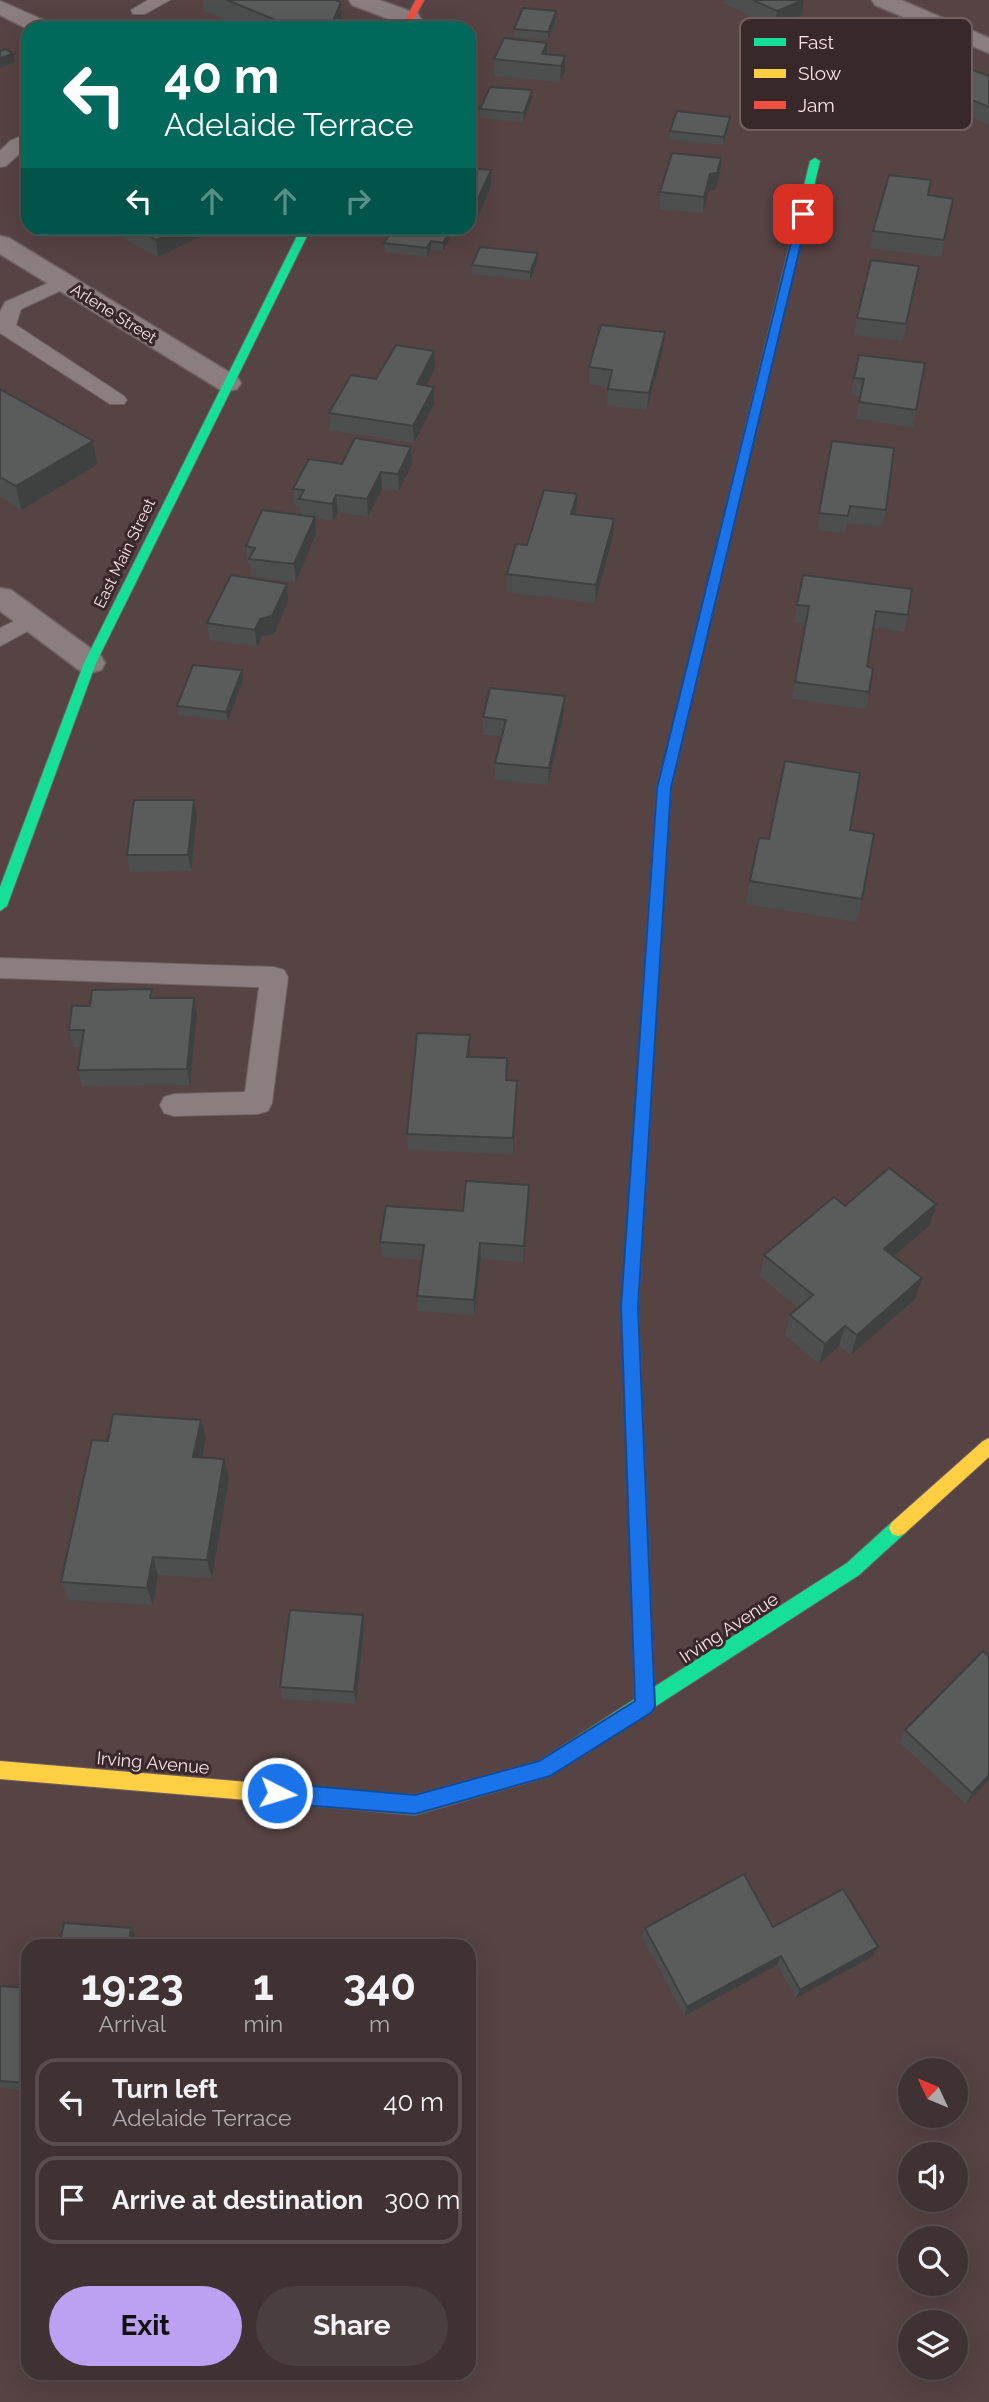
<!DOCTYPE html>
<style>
body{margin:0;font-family:Raleway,sans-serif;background:#4b3e3f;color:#f1f3f6;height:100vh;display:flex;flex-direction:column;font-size:26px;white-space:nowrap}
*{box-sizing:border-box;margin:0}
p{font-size:23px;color:#aeaaac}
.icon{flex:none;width:38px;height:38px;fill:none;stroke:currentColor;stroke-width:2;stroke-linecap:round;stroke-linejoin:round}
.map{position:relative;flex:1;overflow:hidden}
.drawer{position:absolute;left:21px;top:1939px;width:455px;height:441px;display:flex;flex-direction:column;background:#403233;border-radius:21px;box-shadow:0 7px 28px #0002,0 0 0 2px #594d4e}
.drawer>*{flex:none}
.top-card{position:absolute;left:21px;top:21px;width:455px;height:214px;border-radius:21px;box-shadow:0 7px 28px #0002,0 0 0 2px #594d4e;background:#00695c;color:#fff;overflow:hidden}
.needle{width:46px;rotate:314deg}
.buttons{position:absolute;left:898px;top:2058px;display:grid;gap:14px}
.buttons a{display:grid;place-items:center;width:70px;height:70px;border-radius:50%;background:#403233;box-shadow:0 7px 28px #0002,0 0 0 2px #594d4e;font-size:35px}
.pin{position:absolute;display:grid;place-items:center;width:60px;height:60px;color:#fff;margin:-30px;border-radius:14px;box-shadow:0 4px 10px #0006}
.me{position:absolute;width:77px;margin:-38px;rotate:95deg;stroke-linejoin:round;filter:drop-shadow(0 0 5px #0008)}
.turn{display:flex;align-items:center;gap:24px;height:147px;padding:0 28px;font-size:32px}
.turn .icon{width:91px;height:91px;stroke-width:2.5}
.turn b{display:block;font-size:49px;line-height:60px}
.lanes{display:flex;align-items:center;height:66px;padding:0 28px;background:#0003;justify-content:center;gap:35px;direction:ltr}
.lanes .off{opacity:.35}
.eta{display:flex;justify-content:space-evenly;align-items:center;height:119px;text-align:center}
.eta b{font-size:42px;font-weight:700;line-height:49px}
.primary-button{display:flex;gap:14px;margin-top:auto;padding:14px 28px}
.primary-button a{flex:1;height:80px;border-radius:42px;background:#bca0f2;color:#111;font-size:28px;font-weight:700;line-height:80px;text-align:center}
.primary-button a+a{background:#4b3e3f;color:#f1f3f6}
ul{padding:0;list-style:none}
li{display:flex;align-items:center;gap:21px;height:88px;margin:0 14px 10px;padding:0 14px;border:4px solid #594d4e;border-radius:21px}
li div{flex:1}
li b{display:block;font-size:26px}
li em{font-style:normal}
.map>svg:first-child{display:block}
</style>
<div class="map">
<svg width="989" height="2402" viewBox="0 0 989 2402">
<rect width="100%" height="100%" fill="#564344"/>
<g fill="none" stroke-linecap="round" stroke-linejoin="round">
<defs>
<g id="lane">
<polygon points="148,0 170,0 145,14 133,14 131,10"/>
<polygon points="28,133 28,146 6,166 0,167 0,151 10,141"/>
<polygon points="64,276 71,278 74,282 71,286 21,309 16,325 124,396 127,400 124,404 110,404 0,333 0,312 5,302"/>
<polygon points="31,613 39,615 43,620 39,625 0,646 0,628"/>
<polygon points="0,958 274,967 284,970 288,977 272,1103 268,1111 258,1114 174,1116 164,1113 160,1105 164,1097 174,1094 245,1092 259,987 0,978"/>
</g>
<g id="street">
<polygon points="349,0 379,0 418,14 421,19 418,24 402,24 352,5"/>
<polygon points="872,0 901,0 989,38 989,53 875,5"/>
<polygon points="0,1 50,23 53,28 28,29 0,15"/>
<polygon points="0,236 9,238 237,377 241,383 237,389 228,391 219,389 0,254"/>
<polygon points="0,588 11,590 101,656 105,663 101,670 90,673 79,670 0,611"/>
</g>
<g id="fast">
<polygon points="815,158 820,161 685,727 679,731 673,727 810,161"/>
<polygon points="301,228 311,228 96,663 7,906 0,911 0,887 84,663"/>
<polygon points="657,885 664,890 638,1307 654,1687 847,1563 892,1522 898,1520 904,1522 907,1528 904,1534 859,1575 653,1708 652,1712 644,1715 550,1776 415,1815 260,1801 253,1799 250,1792 253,1785 260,1783 415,1795 539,1761 635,1699 622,1307 650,890"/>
</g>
<g id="slow">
<polygon points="989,1438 989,1457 904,1534 898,1536 892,1534 889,1528 892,1522 983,1441"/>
<polygon points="0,1761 260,1783 267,1785 270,1792 267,1799 260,1801 0,1779"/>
</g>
<g id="jam">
<polygon points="416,0 424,0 409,28 401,28"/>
<polygon points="679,723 685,727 671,788 664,890 657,895 650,890 657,788 673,727"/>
</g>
</defs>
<use href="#lane" stroke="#716061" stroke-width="2"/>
<use href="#street" stroke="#716061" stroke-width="3"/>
<use href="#fast" stroke="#716061" stroke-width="2"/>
<use href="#slow" stroke="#716061" stroke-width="2"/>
<use href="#jam" stroke="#716061" stroke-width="2"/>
<use href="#lane" fill="#8c7d7e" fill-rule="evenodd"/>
<use href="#street" fill="#8c7d7e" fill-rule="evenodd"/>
<use href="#fast" fill="#16e098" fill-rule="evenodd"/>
<use href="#slow" fill="#ffcf43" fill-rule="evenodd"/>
<use href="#jam" fill="#f24e42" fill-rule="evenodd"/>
</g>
<g fill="#4d4f4f">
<polygon points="203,0 335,0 342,24 341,28 245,28 204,11"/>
<polygon points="724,0 804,0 802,15 775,27 723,3"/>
<polygon points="556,20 548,40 514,37 514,29"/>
<polygon points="821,33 910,58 877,74 819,49"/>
<polygon points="547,43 547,54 565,56 565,72 560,82 494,76 494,59"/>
<polygon points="989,76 989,125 935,102 938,86"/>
<polygon points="532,90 532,99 523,122 480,118 480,109"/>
<polygon points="729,125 723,145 670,140 670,131"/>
<polygon points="469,164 470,168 491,187 478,216 469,215"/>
<polygon points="720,174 715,190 709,191 703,213 659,209 660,192"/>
<polygon points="929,195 953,199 941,257 871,248 873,231"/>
<polygon points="109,228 205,228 206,234 158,257 109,230"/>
<polygon points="209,228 235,228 234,229 214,230"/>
<polygon points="393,228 452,228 453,233 443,251 431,250 427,257 385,252 384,243"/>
<polygon points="537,262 530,281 472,274 472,265"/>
<polygon points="919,266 903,341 854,335 857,318"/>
<polygon points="663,349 647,410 607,406 608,387 589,384 589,367"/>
<polygon points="925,363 913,427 856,419 860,396 851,395 854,378"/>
<polygon points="435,368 426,385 434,404 414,443 330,430 329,413 376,379"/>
<polygon points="0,389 97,465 21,510 0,497"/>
<polygon points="832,441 886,510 882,527 847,523 845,533 817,530"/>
<polygon points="342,464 412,464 399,491 382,489 368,517 338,512 333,521 315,518 316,534 296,582 251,576 250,564 248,564 246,546 301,515 300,507 295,506 293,489"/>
<polygon points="577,494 575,514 613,536 595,603 506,592 507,574 527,545"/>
<polygon points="803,575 908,615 904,632 873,628 867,666 869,692 866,709 792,699 806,624 794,622"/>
<polygon points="288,601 274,634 262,636 257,647 209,640 207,623"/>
<polygon points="242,670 243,680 228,721 178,715 177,706"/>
<polygon points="564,713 548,785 495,780 495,763 502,736 483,735 483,717"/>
<polygon points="197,817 191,871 130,872 127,855"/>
<polygon points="850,830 862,899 857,922 746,904 750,881"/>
<polygon points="152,989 154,998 197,1014 190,1085 82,1086 78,1070 81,1047 73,1047 69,1030 90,1006"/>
<polygon points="470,1051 470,1057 506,1080 516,1097 513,1154 408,1150 407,1134"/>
<polygon points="529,1201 523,1262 481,1259 474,1315 418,1311 417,1296 422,1260 382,1257 380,1242 463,1211"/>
<polygon points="936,1204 930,1225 894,1257 915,1299 851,1355 839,1346 819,1364 785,1335 790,1315 798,1308 760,1276 764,1255 845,1206"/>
<polygon points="201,1420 206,1439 202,1458 229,1478 212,1578 158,1575 153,1605 69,1600 61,1582 108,1441"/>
<polygon points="363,1615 364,1627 356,1704 283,1699 280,1687"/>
<polygon points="905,1730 989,1780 966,1804 899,1742"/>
<polygon points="773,1927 872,1957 796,1998 777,1965 684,2016 642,1937 645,1928"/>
<polygon points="0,1986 28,1988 28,2090 0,2088"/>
</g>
<g fill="#3f4040">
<polygon points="803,0 804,0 802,15 775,27 777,11"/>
<polygon points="341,2 342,24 341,28 334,28 333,21"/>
<polygon points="556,11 556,20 548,40 548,32"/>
<polygon points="328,20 329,28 323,28"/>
<polygon points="912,42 910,58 877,74 879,58"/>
<polygon points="547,43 547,59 542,54"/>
<polygon points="13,54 15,62 0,68 0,58"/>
<polygon points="565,56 565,72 560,82 561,66"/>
<polygon points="532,90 532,99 523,122 524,113"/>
<polygon points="730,117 729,125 723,145 724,137"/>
<polygon points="721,158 720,174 715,190 709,191 703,213 704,197 710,174"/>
<polygon points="491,170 491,187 478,216 478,199"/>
<polygon points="182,228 205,228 206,234 158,257 156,240"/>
<polygon points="451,228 452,228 453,233 443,251 443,243"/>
<polygon points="431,241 431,250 427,257 427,248"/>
<polygon points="538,253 537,262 530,281 530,272"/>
<polygon points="665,332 663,349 647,410 649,393"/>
<polygon points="434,351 435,368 418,401 417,384"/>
<polygon points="434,387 434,404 414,443 413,426"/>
<polygon points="93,441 97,465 21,510 16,486"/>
<polygon points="411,447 412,464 399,491 398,474"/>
<polygon points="381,472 382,489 368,517 367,499"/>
<polygon points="577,494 576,511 570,531 571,514"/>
<polygon points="336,495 338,512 333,521 332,504"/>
<polygon points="315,517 316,534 296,582 294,564"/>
<polygon points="614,519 613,536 595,603 596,585"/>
<polygon points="287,584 288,601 274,634 262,636 257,647 255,630 260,619"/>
<polygon points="242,670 243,680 228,721 226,712"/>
<polygon points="565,696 564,713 548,785 549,768"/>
<polygon points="194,800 197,817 191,871 188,855"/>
<polygon points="194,998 197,1014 190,1085 187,1069"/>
<polygon points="470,1035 470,1051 468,1073 467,1057"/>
<polygon points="517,1081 516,1097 513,1154 513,1138"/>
<polygon points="529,1185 529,1201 523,1262 524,1246"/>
<polygon points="936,1204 930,1225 878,1270 884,1249"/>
<polygon points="480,1243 481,1259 474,1315 474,1300"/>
<polygon points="922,1278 915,1299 851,1355 857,1335"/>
<polygon points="845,1326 839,1346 819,1364 825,1344"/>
<polygon points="201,1420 206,1439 198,1476 193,1457"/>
<polygon points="224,1459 229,1478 212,1578 207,1560"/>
<polygon points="153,1557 158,1575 153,1605 147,1588"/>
<polygon points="363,1615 364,1627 356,1704 354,1692"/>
<polygon points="989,1775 989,1780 966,1804 972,1793"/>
<polygon points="131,1928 136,1937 135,1946 128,1946"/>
<polygon points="878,1947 872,1957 796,1998 800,1990"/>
<polygon points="781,1956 777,1965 684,2016 687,2007"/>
</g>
<g fill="#5a5c5c" stroke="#3f4040" stroke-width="2">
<polygon points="227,0 335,0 341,2 333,21 328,20 323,28 295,28"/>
<polygon points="753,0 803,0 777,11"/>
<polygon points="523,8 556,11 548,32 514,29"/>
<polygon points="504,38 547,43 542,54 565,56 561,66 494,59"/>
<polygon points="5,49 13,54 0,58 0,51"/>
<polygon points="970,69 989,76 989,107 938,86"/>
<polygon points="490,87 532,90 524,113 480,109"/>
<polygon points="677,111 730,117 724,137 670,131"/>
<polygon points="672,153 721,158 717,173 710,174 704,197 660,192"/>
<polygon points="469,168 491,170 478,199 469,198"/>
<polygon points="889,175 931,180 928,195 953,199 944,240 873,231"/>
<polygon points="133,228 182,228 156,240"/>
<polygon points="393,228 451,228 443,243 431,241 427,248 384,243"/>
<polygon points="480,247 538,253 530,272 472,265"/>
<polygon points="871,260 919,266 906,324 857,318"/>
<polygon points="601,325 665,332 649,393 608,389 612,370 589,367"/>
<polygon points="396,345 434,351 417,384 434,387 413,426 329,413 351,375 376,379"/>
<polygon points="859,355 925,363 916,410 859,402 864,379 854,378"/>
<polygon points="0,389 93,441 16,486 0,477"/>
<polygon points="355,438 411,447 398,474 381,472 367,499 336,495 332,504 299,499 304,490 293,489 309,459 342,464"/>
<polygon points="832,441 894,448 886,510 850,506 848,516 819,513"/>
<polygon points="544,490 577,494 571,514 614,519 596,585 507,574 516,544 527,545"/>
<polygon points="262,510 315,517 294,564 249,559 255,548 246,546"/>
<polygon points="231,575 287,584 272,616 260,619 255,630 207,623"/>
<polygon points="803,575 912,589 908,615 876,611 867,666 873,669 869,692 795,682 809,606 797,605"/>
<polygon points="193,665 242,670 226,712 177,706"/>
<polygon points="490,688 565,696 549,768 495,763 506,720 483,717"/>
<polygon points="785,761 860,773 850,830 874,834 862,899 750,881 759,838 769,839"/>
<polygon points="134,800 194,800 188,855 127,855"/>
<polygon points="152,989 150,998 194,998 187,1069 78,1070 84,1030 69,1030 72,1006 90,1006 92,990"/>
<polygon points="417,1033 470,1035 467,1057 507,1058 506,1080 517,1081 513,1138 407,1134"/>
<polygon points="889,1168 936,1204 884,1249 922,1278 857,1335 845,1326 825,1344 790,1315 813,1295 764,1255 834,1197 845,1206"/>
<polygon points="466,1181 529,1185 524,1246 480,1243 474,1300 417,1296 424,1245 380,1242 386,1206 463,1211"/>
<polygon points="113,1414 201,1420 193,1457 224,1459 207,1560 153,1557 147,1588 61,1582 92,1440 108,1441"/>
<polygon points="290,1610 363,1615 354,1692 280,1687"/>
<polygon points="983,1651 989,1657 989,1775 972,1793 905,1730"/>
<polygon points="744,1874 773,1927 843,1889 878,1947 800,1990 781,1956 687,2007 645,1928"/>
<polygon points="64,1923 131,1928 128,1946 59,1946"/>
<polygon points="0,1986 28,1988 28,2083 0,2081"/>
</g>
<polygon fill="#1a73e8" stroke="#114b97" stroke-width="2" points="803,210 808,214 671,788 638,1307 655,1706 652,1712 550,1776 415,1814 277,1803 270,1800 267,1793 270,1786 277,1783 415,1795 539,1761 635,1701 621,1307 657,788 798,214"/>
<g text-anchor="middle" stroke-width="6" stroke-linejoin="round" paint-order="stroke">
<g font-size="16" fill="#f9e3e4" stroke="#382829">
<text transform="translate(114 313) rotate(32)" y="6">Arlene Street</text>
<text transform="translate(124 553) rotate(-64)" y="6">East Main Street</text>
</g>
<g font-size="18" fill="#f9e3e4" stroke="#382829">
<text transform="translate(729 1628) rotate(-33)" y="6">Irving Avenue</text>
<text transform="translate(153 1763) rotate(5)" y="6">Irving Avenue</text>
</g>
</g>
<rect x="740" y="18" width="232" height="112" rx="10" fill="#382829" stroke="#726061" stroke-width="2"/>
<rect x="754" y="38" width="32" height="8" fill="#16e098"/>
<rect x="754" y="69" width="32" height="9" fill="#ffcf43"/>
<rect x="754" y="101" width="32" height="8" fill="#f24e42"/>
<g font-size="19" fill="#f9e3e4">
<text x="798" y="49">Fast</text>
<text x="798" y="80">Slow</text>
<text x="798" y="112">Jam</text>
</g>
</svg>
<div class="buttons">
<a><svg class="needle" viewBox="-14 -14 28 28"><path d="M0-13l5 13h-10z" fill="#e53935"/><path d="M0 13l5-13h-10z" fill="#aeaaac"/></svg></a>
<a><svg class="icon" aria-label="sound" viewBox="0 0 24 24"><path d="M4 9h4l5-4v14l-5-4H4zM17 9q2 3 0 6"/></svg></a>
<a><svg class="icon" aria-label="search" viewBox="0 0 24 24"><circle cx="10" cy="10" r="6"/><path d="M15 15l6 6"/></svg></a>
<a><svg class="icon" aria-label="layers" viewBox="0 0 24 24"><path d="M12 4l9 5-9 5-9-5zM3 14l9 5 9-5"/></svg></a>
</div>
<div class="pin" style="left:803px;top:214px;background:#d93025"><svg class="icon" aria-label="arrive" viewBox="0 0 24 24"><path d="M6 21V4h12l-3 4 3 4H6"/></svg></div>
<svg class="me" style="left:277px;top:1793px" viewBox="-20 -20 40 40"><circle r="17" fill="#1a73e8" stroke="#fff" stroke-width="3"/><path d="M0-11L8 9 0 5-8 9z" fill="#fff"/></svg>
<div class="top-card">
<div class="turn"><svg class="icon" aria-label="left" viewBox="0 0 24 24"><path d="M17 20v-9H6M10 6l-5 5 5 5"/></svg><div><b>40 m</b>Adelaide Terrace</div></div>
<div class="lanes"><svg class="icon" aria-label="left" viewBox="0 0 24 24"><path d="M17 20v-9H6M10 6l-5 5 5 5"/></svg><svg class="icon off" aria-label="ahead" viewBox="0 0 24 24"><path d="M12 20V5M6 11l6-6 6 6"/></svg><svg class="icon off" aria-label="ahead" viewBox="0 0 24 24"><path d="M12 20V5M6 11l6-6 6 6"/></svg><svg class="icon off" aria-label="right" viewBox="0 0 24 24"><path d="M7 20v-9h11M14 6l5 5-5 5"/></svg></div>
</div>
<section class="drawer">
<div class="eta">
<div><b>19:23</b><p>Arrival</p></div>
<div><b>1</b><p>min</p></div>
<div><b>340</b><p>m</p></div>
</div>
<ul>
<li><svg class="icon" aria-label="left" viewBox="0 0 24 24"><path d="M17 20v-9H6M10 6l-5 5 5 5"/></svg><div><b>Turn left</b><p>Adelaide Terrace</p></div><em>40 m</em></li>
<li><svg class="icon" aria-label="arrive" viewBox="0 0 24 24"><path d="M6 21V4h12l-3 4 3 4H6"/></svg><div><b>Arrive at destination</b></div><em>300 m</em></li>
</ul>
<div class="primary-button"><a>Exit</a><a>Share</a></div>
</section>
</div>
